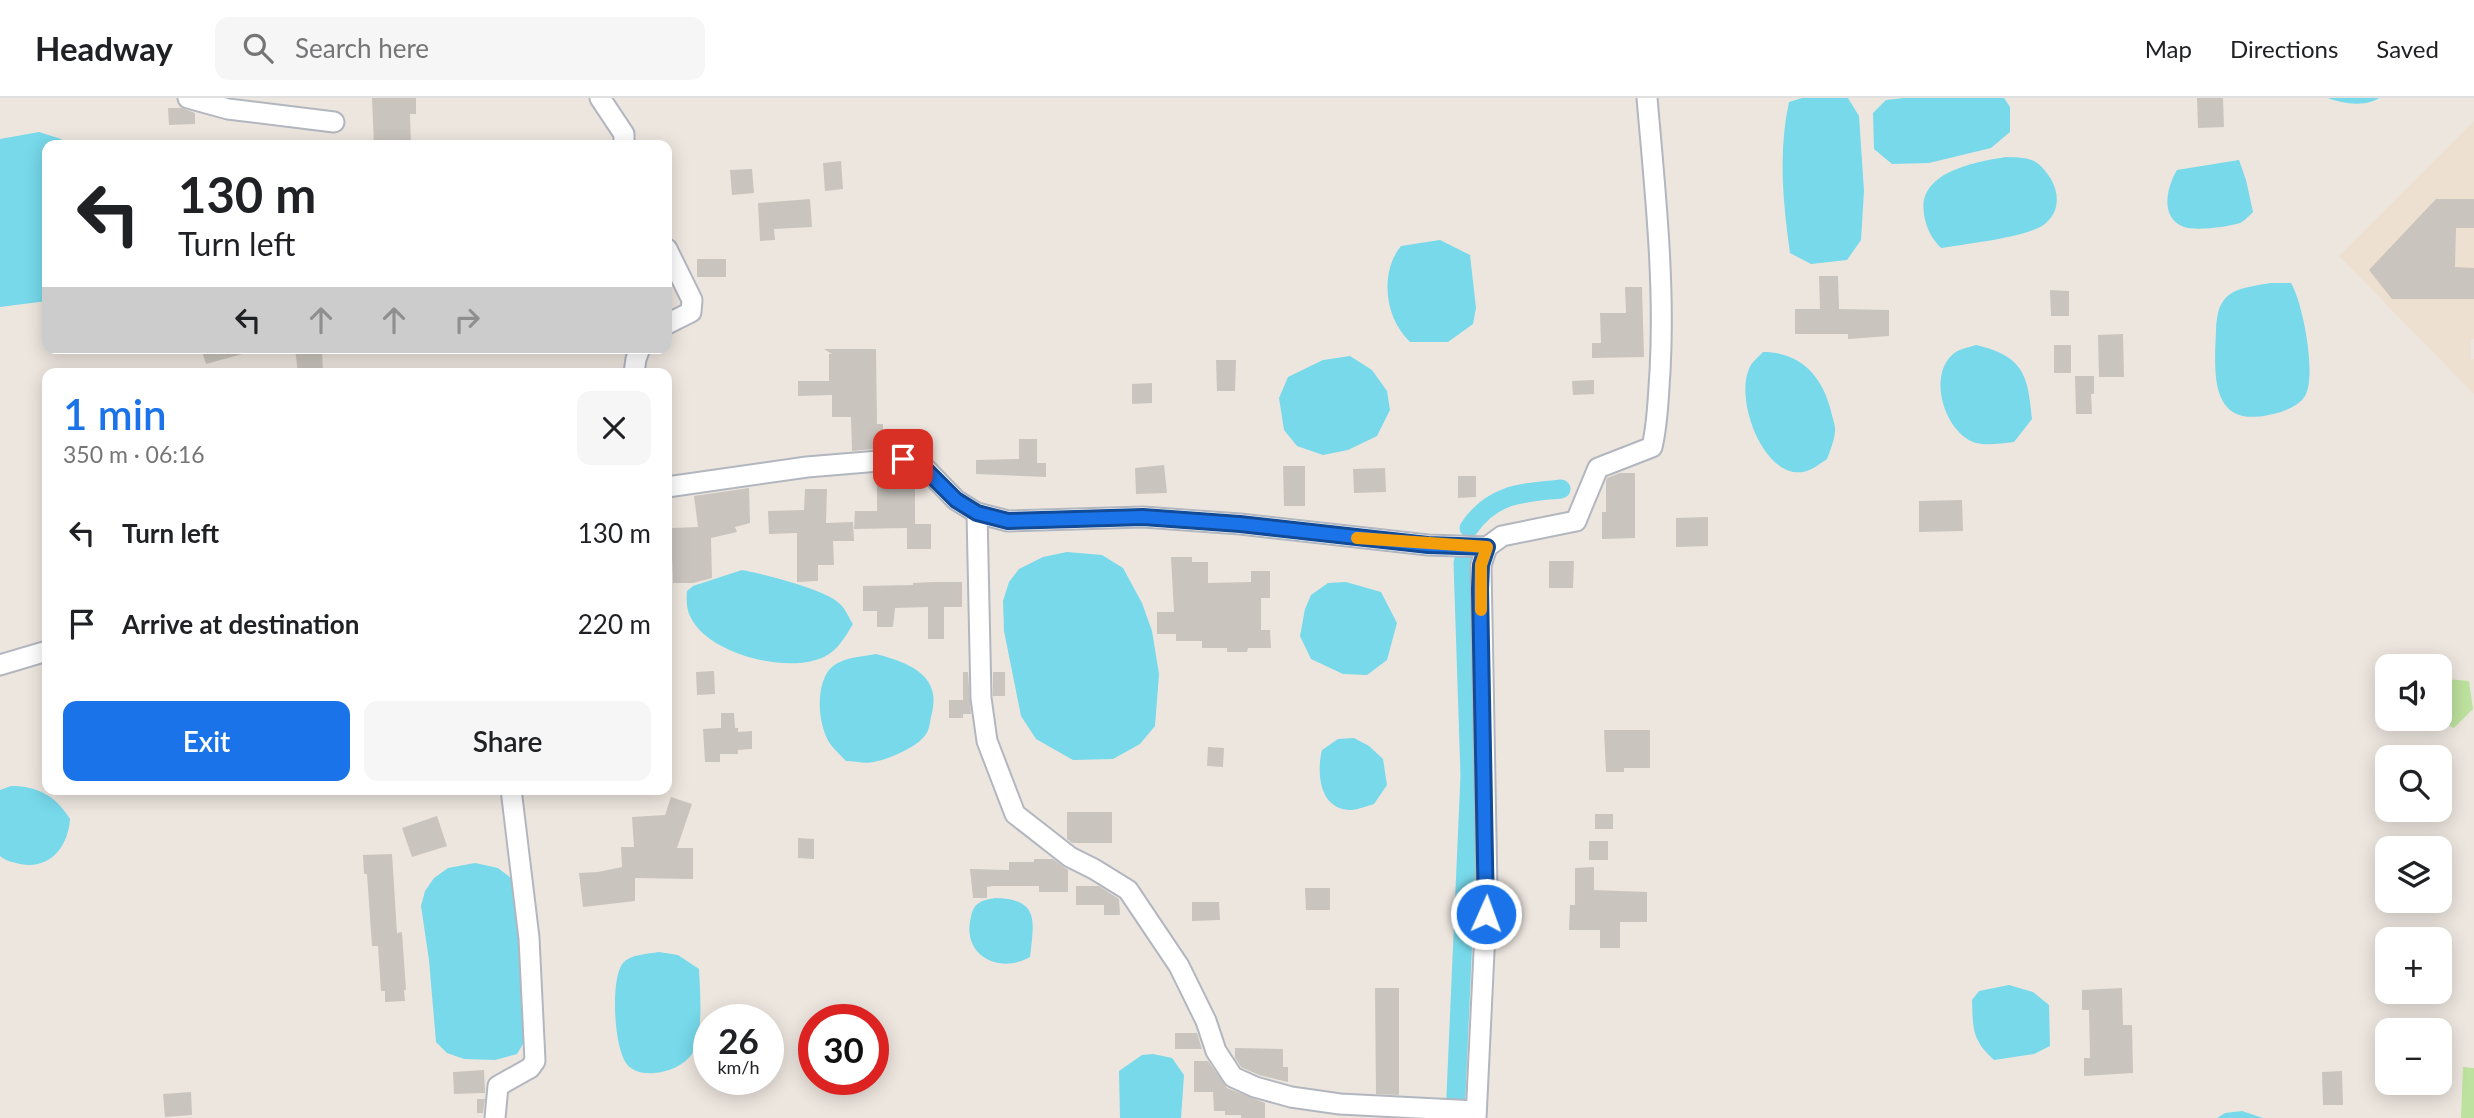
<!DOCTYPE html>
<meta charset="utf-8">
<style>
body{margin:0;font-family:Lato,sans-serif;background:#f6f6f6;color:#202124;height:100vh;display:flex;flex-direction:column;font-size:26px;white-space:nowrap}
*{box-sizing:border-box;margin:0}
p{font-size:23px;color:#757577}
.icon{flex:none;width:38px;height:38px;fill:none;stroke:currentColor;stroke-width:2;stroke-linecap:round;stroke-linejoin:round}
.map{position:relative;flex:1;overflow:hidden}
.side{position:absolute;left:42px;top:270px;width:630px;height:427px;display:flex;flex-direction:column;background:#fff;border-radius:14px;box-shadow:0 4px 18px #0003}
.side>*{flex:none}
.top-card{position:absolute;left:42px;top:42px;width:630px;height:214px;border-radius:14px;box-shadow:0 4px 18px #0003;background:#fff;color:#202124;overflow:hidden}
.fabs{position:absolute;left:2375px;top:556px;display:grid;gap:14px}
.fabs a{display:grid;place-items:center;width:77px;height:77px;border-radius:14px;background:#fff;box-shadow:0 4px 18px #0003;font-size:35px}
.speed{position:absolute;left:693px;top:906px;display:flex;gap:14px;font-size:35px;font-weight:700;text-align:center}
.speed>*{display:grid;place-content:center;width:91px;height:91px;border-radius:50%;background:#fff;box-shadow:0 4px 18px #0003;line-height:1}
.speed small{font-size:18px;font-weight:400}
.speed .limit{border:10px solid #d22;background:#fff;color:#111}
.pin{position:absolute;display:grid;place-items:center;width:60px;height:60px;color:#fff;margin:-30px;border-radius:14px;box-shadow:0 4px 10px #0006}
.me{position:absolute;width:77px;margin:-38px;rotate:2deg;stroke-linejoin:round;filter:drop-shadow(0 0 5px #0008)}
.turn{display:flex;align-items:center;gap:24px;height:147px;padding:0 21px;font-size:32px}
.turn .icon{width:91px;height:91px;stroke-width:2.5}
.turn b{display:block;font-size:49px;line-height:60px}
.lanes{display:flex;align-items:center;height:66px;padding:0 21px;background:#0003;justify-content:center;gap:35px;direction:ltr}
.lanes .off{opacity:.35}
.round{display:grid;place-items:center;flex:none;width:74px;height:74px;border-radius:14px;background:#f6f6f6}
.headline{display:flex;align-items:center;justify-content:space-between;height:119px;padding:0 21px}
h1{font-size:42px;font-weight:600;line-height:52px;color:#1a73e8}
.cta{display:flex;gap:14px;margin-top:auto;padding:14px 21px}
.cta a{flex:1;height:80px;border-radius:14px;background:#1a73e8;color:#fff;font-size:28px;font-weight:600;line-height:80px;text-align:center}
.cta a+a{background:#f6f6f6;color:#202124}
ul{padding:0;list-style:none}
li{display:flex;align-items:center;gap:21px;height:91px;padding:0 21px}
li div{flex:1}
li b{display:block;font-size:26px}
li em{font-style:normal}
header{display:flex;align-items:center;gap:42px;box-sizing:border-box;height:98px;padding:0 35px;background:#fff;border-bottom:2px solid #e0e0e0}
header strong{font-size:33px}
nav{display:flex;gap:38px;margin-inline-start:auto;font-size:24px}
.search{width:490px;height:63px;background:#f6f6f6;display:flex;align-items:center;gap:18px;box-sizing:border-box;padding:0 24px;border-radius:14px;color:#757577;font-size:26px}
.map>svg:first-child{display:block}
</style>
<header>
<strong>Headway</strong>
<div class="search"><svg class="icon" aria-label="search" viewBox="0 0 24 24"><circle cx="10" cy="10" r="6"/><path d="M15 15l6 6"/></svg>Search here</div>
<nav><a>Map</a><a>Directions</a><a>Saved</a></nav>
</header>
<div class="map">
<svg width="2474" height="1020" viewBox="0 0 2474 1020">
<rect width="100%" height="100%" fill="#ede6df"/>
<g fill="#eee0d0">
<polygon points="2474,23 2474,101 2436,101 2410,130 2474,201 2474,241 2471,241 2471,261 2474,261 2474,296 2339,158"/>
<polygon points="2456,130 2474,130 2474,170 2455,169"/>
</g>
<g fill="#bde19e">
<polygon points="2447,581 2469,583 2473,611 2454,630 2434,621 2440,621 2440,592"/>
<polygon points="2463,969 2474,970 2474,1020 2461,1020"/>
</g>
<g fill="#77d9ea">
<path d="M1802 0H1848L1859 18 1864 93 1861 142 1847 162 1811 166 1790 155C1783 105 1778 54 1789 4Z"/>
<polygon points="1904,0 2004,0 2010,9 2010,34 1991,50 1929,65 1892,66 1874,51 1873,15 1886,2"/>
<path d="M2328 0H2379C2366 9 2343 6 2328 0Z"/>
<polygon points="39,34 61,41 66,47 47,47 47,203 0,209 0,41"/>
<path d="M2006 59C2029 60 2037 59 2051 81 2059 95 2060 113 2046 125 2031 139 1964 146 1941 150 1932 141 1926 130 1924 116 1917 74 1975 64 2006 59Z"/>
<path d="M2239 62 2246 82 2253 114C2249 118 2244 123 2240 125 2228 129 2196 133 2184 129 2159 120 2167 88 2177 72Z"/>
<path d="M1440 142 1470 157 1476 210 1473 226 1448 244H1410C1385 221 1379 175 1401 148Z"/>
<path d="M2271 185H2291C2303 205 2317 278 2305 298 2299 308 2283 314 2273 316 2210 332 2214 278 2216 233 2217 192 2235 191 2271 185Z"/>
<path d="M1976 247C2023 258 2028 276 2032 321L2014 344C2002 345 1988 348 1976 345 1946 336 1928 281 1951 258 1957 251 1967 250 1976 247Z"/>
<path d="M1763 254C1800 254 1822 277 1831 313 1832 319 1836 328 1835 334 1834 343 1830 353 1827 361 1821 365 1811 373 1803 374 1763 380 1735 302 1749 271 1751 265 1758 259 1763 254Z"/>
<polygon points="1350,258 1372,272 1387,293 1390,312 1377,338 1348,352 1323,357 1297,348 1284,332 1279,300 1288,279 1323,262"/>
<polygon points="1067,454 1102,457 1123,470 1142,505 1152,533 1159,576 1155,628 1140,646 1113,661 1073,662 1036,641 1021,618 1004,533 1003,503 1009,484 1019,471 1043,459"/>
<path d="M742 472C763 476 829 492 841 507 846 512 849 520 853 526 845 539 838 552 824 559 788 576 710 557 691 520 687 513 686 502 687 493L693 488Z"/>
<polygon points="1346,484 1381,494 1397,525 1387,562 1367,577 1343,576 1311,561 1300,538 1305,511 1311,497 1328,485"/>
<path d="M876 556C906 564 942 576 932 615 930 621 930 631 926 636 918 649 889 661 874 664 865 666 855 663 846 663 841 658 835 652 831 647 818 629 815 590 829 572 840 559 861 559 876 556Z"/>
<path d="M1354 640 1369 648 1383 661 1387 687 1374 706C1367 708 1359 711 1352 712 1320 713 1316 676 1322 652L1338 641Z"/>
<path d="M11 688C38 688 56 698 70 721 68 749 50 772 20 766 12 764 6 763 0 758V692Z"/>
<polygon points="475,765 498,770 511,780 516,812 527,931 526,941 517,956 495,962 464,961 447,955 436,944 429,862 421,808 425,793 434,780 448,770"/>
<path d="M995 800C1040 801 1034 823 1030 859 999 877 961 857 971 819 972 813 974 808 979 805 983 802 990 801 995 800Z"/>
<path d="M659 854 678 857 699 871C700 892 704 940 692 956 683 968 668 974 654 975 644 976 632 974 626 965 614 948 610 881 623 865 631 856 648 856 659 854Z"/>
<path d="M2009 887 2033 894 2049 907 2050 948 2034 956 1994 962C1972 942 1973 931 1972 902L1979 893Z"/>
<polygon points="1153,956 1172,960 1184,977 1181,1020 1120,1020 1119,973 1142,957"/>
<polygon points="2242,1013 2263,1020 2217,1020 2225,1015"/>
</g>
<g fill="none" stroke-linecap="round" stroke-linejoin="round">
<g stroke="#77d9ea" stroke-width="19">
<path d="M1469 430C1493 395 1522 395 1561 391"/>
<polyline points="1455,1020 1470,678 1463,464"/>
</g>
</g>
<g fill="#c9c4bd">
<polygon points="372,0 416,0 416,16 410,16 411,47 374,47"/>
<polygon points="2197,0 2223,0 2224,29 2198,30"/>
<polygon points="168,10 182,10 195,15 195,26 169,27"/>
<polygon points="841,63 843,91 825,93 823,65"/>
<polygon points="752,71 754,95 732,97 730,72"/>
<polygon points="810,101 812,129 774,131 775,142 760,143 758,105"/>
<polygon points="2436,101 2474,101 2474,130 2456,130 2455,169 2474,170 2474,201 2392,201 2369,172"/>
<rect x="697" y="161" width="29" height="18"/>
<polygon points="1819,178 1838,178 1839,211 1889,212 1889,238 1848,241 1848,236 1795,236 1795,211 1820,211"/>
<polygon points="1625,189 1642,189 1644,259 1592,260 1592,245 1601,245 1600,215 1626,215"/>
<polygon points="2050,192 2069,193 2069,218 2051,218"/>
<polygon points="2123,236 2124,279 2099,279 2098,237"/>
<rect x="2054" y="247" width="17" height="28"/>
<polygon points="201,250 246,250 246,255 206,266"/>
<polygon points="322,250 323,275 298,275 295,251"/>
<polygon points="824,251 876,251 877,326 883,326 883,350 852,353 851,319 832,319 832,297 798,298 798,283 829,283 829,256 832,256"/>
<polygon points="1216,262 1236,262 1235,293 1217,293"/>
<polygon points="2075,278 2094,278 2094,296 2091,296 2092,316 2076,316"/>
<polygon points="1594,282 1594,296 1573,297 1572,283"/>
<polygon points="1152,285 1152,305 1132,306 1132,286"/>
<polygon points="1019,341 1037,341 1037,365 1046,365 1046,379 976,376 976,362 1019,361"/>
<polygon points="1164,367 1167,395 1136,396 1135,370"/>
<polygon points="1283,368 1305,368 1305,408 1284,408"/>
<polygon points="1385,370 1386,394 1354,395 1353,371"/>
<polygon points="891,374 892,381 915,381 915,426 931,426 931,451 907,451 907,430 854,431 855,413 877,413 877,375"/>
<polygon points="1620,375 1635,375 1635,440 1602,441 1602,414 1606,414 1606,383 1607,380"/>
<polygon points="1458,378 1476,378 1476,399 1458,400"/>
<polygon points="749,390 750,425 735,429 737,434 711,440 712,480 693,485 673,485 671,430 698,429 694,398"/>
<polygon points="805,391 827,391 826,425 853,424 854,443 833,443 834,467 818,467 818,483 797,484 797,435 769,436 768,413 804,412"/>
<polygon points="1962,402 1963,433 1919,434 1919,403"/>
<polygon points="1708,419 1708,448 1676,449 1676,420"/>
<polygon points="1171,459 1192,459 1192,464 1208,464 1208,485 1251,484 1251,473 1270,473 1270,500 1261,500 1261,532 1270,532 1271,550 1248,550 1247,554 1227,554 1227,550 1202,550 1202,543 1176,543 1176,536 1157,536 1157,514 1174,514"/>
<polygon points="1549,463 1574,463 1573,490 1549,490"/>
<polygon points="933,484 962,484 962,509 944,509 944,541 928,541 928,509 895,510 893,529 877,529 877,513 863,513 863,488 913,487 913,485"/>
<polygon points="714,573 715,596 697,597 696,574"/>
<polygon points="963,574 968,574 971,616 963,616 963,620 949,620 949,602 963,602"/>
<rect x="993" y="574" width="12" height="24"/>
<polygon points="721,615 734,615 735,630 738,630 738,634 752,633 752,651 738,652 738,656 720,656 720,664 705,664 703,631 721,630"/>
<polygon points="1604,632 1650,632 1650,670 1624,670 1624,674 1606,674"/>
<polygon points="1208,649 1224,650 1223,669 1207,668"/>
<polygon points="671,699 692,706 677,750 693,750 693,781 635,780 635,803 583,809 579,775 598,774 622,769 621,749 634,749 632,719 665,717"/>
<polygon points="1067,714 1112,714 1112,745 1072,745 1067,741"/>
<rect x="1595" y="716" width="18" height="15"/>
<polygon points="437,718 447,748 412,759 402,730"/>
<polygon points="798,740 814,741 814,761 798,760"/>
<rect x="1589" y="743" width="19" height="19"/>
<polygon points="392,756 397,835 402,834 406,892 404,892 405,903 385,904 385,893 381,893 378,848 372,848 367,776 364,776 363,757"/>
<polygon points="1034,761 1053,761 1068,772 1068,794 1039,794 1039,788 992,788 987,789 987,800 973,800 970,771 1009,772 1009,764 1034,764"/>
<polygon points="1594,769 1594,792 1647,794 1647,824 1620,824 1620,850 1600,850 1600,832 1569,832 1570,807 1575,807 1575,770"/>
<polygon points="1076,788 1099,788 1119,801 1120,817 1104,817 1104,807 1076,807"/>
<polygon points="1305,790 1330,790 1330,812 1306,812"/>
<polygon points="1192,804 1219,804 1220,822 1192,823"/>
<polygon points="1375,890 1399,890 1399,997 1376,996"/>
<polygon points="2122,890 2123,927 2132,927 2133,975 2084,978 2084,960 2090,960 2089,912 2082,912 2082,892"/>
<polygon points="1175,935 1197,935 1202,951 1175,951"/>
<polygon points="1235,950 1283,951 1283,969 1288,969 1288,984 1259,977 1241,969 1235,960"/>
<polygon points="1194,963 1208,963 1227,990 1265,1005 1265,1020 1241,1020 1241,1017 1225,1017 1225,1013 1214,1013 1213,994 1194,994"/>
<polygon points="484,972 485,995 454,996 453,974"/>
<polygon points="2342,973 2343,1007 2323,1007 2322,974"/>
<polygon points="191,994 192,1017 165,1019 163,996"/>
<polygon points="477,1001 485,1001 483,1015 477,1015"/>
</g>
<g fill="none" stroke-linecap="round" stroke-linejoin="round">
<defs>
<g id="street">
<polyline points="188,0 228,11 334,24"/>
<polyline points="600,0 624,36 624,47"/>
<polyline points="667,151 692,202 691,214 667,226"/>
<polyline points="634,275 636,261 640,250"/>
<polyline points="667,389 807,369 903,361 922,367 956,402 977,415 1008,423 1143,419 1240,426 1428,447 1487,449"/>
<polyline points="977,415 981,600 987,643 1015,716 1070,759 1094,771 1128,792 1179,868 1206,923 1216,953 1233,979 1255,989 1291,999 1340,1006 1476,1013"/>
<polyline points="0,567 47,553"/>
<polyline points="495,1020 498,988 530,970 535,963 529,840 511,691"/>
<path d="M1476 1020 1487 792 1481 467 1487 449 1502 438 1576 423 1598 370 1652 349C1658 324 1658 300 1660 274 1665 183 1655 92 1647 0"/>
</g>
</defs>
<use href="#street" stroke="#b2b6bf" stroke-width="23"/>
<use href="#street" stroke="#fff" stroke-width="19"/>
</g>
<g fill="none" stroke-linecap="round" stroke-linejoin="round">
<defs>
<polyline id="route" points="903,361 922,368 956,402 977,415 1008,423 1143,419 1240,426 1428,447 1487,449 1481,467 1480,491 1486,816"/>
</defs>
<use href="#route" stroke="#114b97" stroke-width="18"/>
<use href="#route" stroke="#1a73e8" stroke-width="12"/>
<polyline stroke="#f59e0b" stroke-width="12" points="1357,440 1487,449 1481,467 1481,512"/>
</g>
</svg>
<div class="fabs">
<a><svg class="icon" aria-label="sound" viewBox="0 0 24 24"><path d="M4 9h4l5-4v14l-5-4H4zM17 9q2 3 0 6"/></svg></a>
<a><svg class="icon" aria-label="search" viewBox="0 0 24 24"><circle cx="10" cy="10" r="6"/><path d="M15 15l6 6"/></svg></a>
<a><svg class="icon" aria-label="layers" viewBox="0 0 24 24"><path d="M12 4l9 5-9 5-9-5zM3 14l9 5 9-5"/></svg></a>
<a>+</a>
<a>−</a>
</div>
<div class="speed"><div>26<small>km/h</small></div><div class="limit">30</div></div>
<div class="pin" style="left:903px;top:361px;background:#d93025"><svg class="icon" aria-label="arrive" viewBox="0 0 24 24"><path d="M6 21V4h12l-3 4 3 4H6"/></svg></div>
<svg class="me" style="left:1486px;top:816px" viewBox="-20 -20 40 40"><circle r="17" fill="#1a73e8" stroke="#fff" stroke-width="3"/><path d="M0-11L8 9 0 5-8 9z" fill="#fff"/></svg>
<div class="top-card">
<div class="turn"><svg class="icon" aria-label="left" viewBox="0 0 24 24"><path d="M17 20v-9H6M10 6l-5 5 5 5"/></svg><div><b>130 m</b>Turn left</div></div>
<div class="lanes"><svg class="icon" aria-label="left" viewBox="0 0 24 24"><path d="M17 20v-9H6M10 6l-5 5 5 5"/></svg><svg class="icon off" aria-label="ahead" viewBox="0 0 24 24"><path d="M12 20V5M6 11l6-6 6 6"/></svg><svg class="icon off" aria-label="ahead" viewBox="0 0 24 24"><path d="M12 20V5M6 11l6-6 6 6"/></svg><svg class="icon off" aria-label="right" viewBox="0 0 24 24"><path d="M7 20v-9h11M14 6l5 5-5 5"/></svg></div>
</div>
<section class="side">
<div class="headline"><div><h1>1 min</h1><p>350 m · 06:16</p></div><a class="round"><svg class="icon" aria-label="close" viewBox="0 0 24 24"><path d="M6 6l12 12M18 6L6 18"/></svg></a></div>
<ul>
<li><svg class="icon" aria-label="left" viewBox="0 0 24 24"><path d="M17 20v-9H6M10 6l-5 5 5 5"/></svg><div><b>Turn left</b></div><em>130 m</em></li>
<li><svg class="icon" aria-label="arrive" viewBox="0 0 24 24"><path d="M6 21V4h12l-3 4 3 4H6"/></svg><div><b>Arrive at destination</b></div><em>220 m</em></li>
</ul>
<div class="cta"><a>Exit</a><a>Share</a></div>
</section>
</div>
